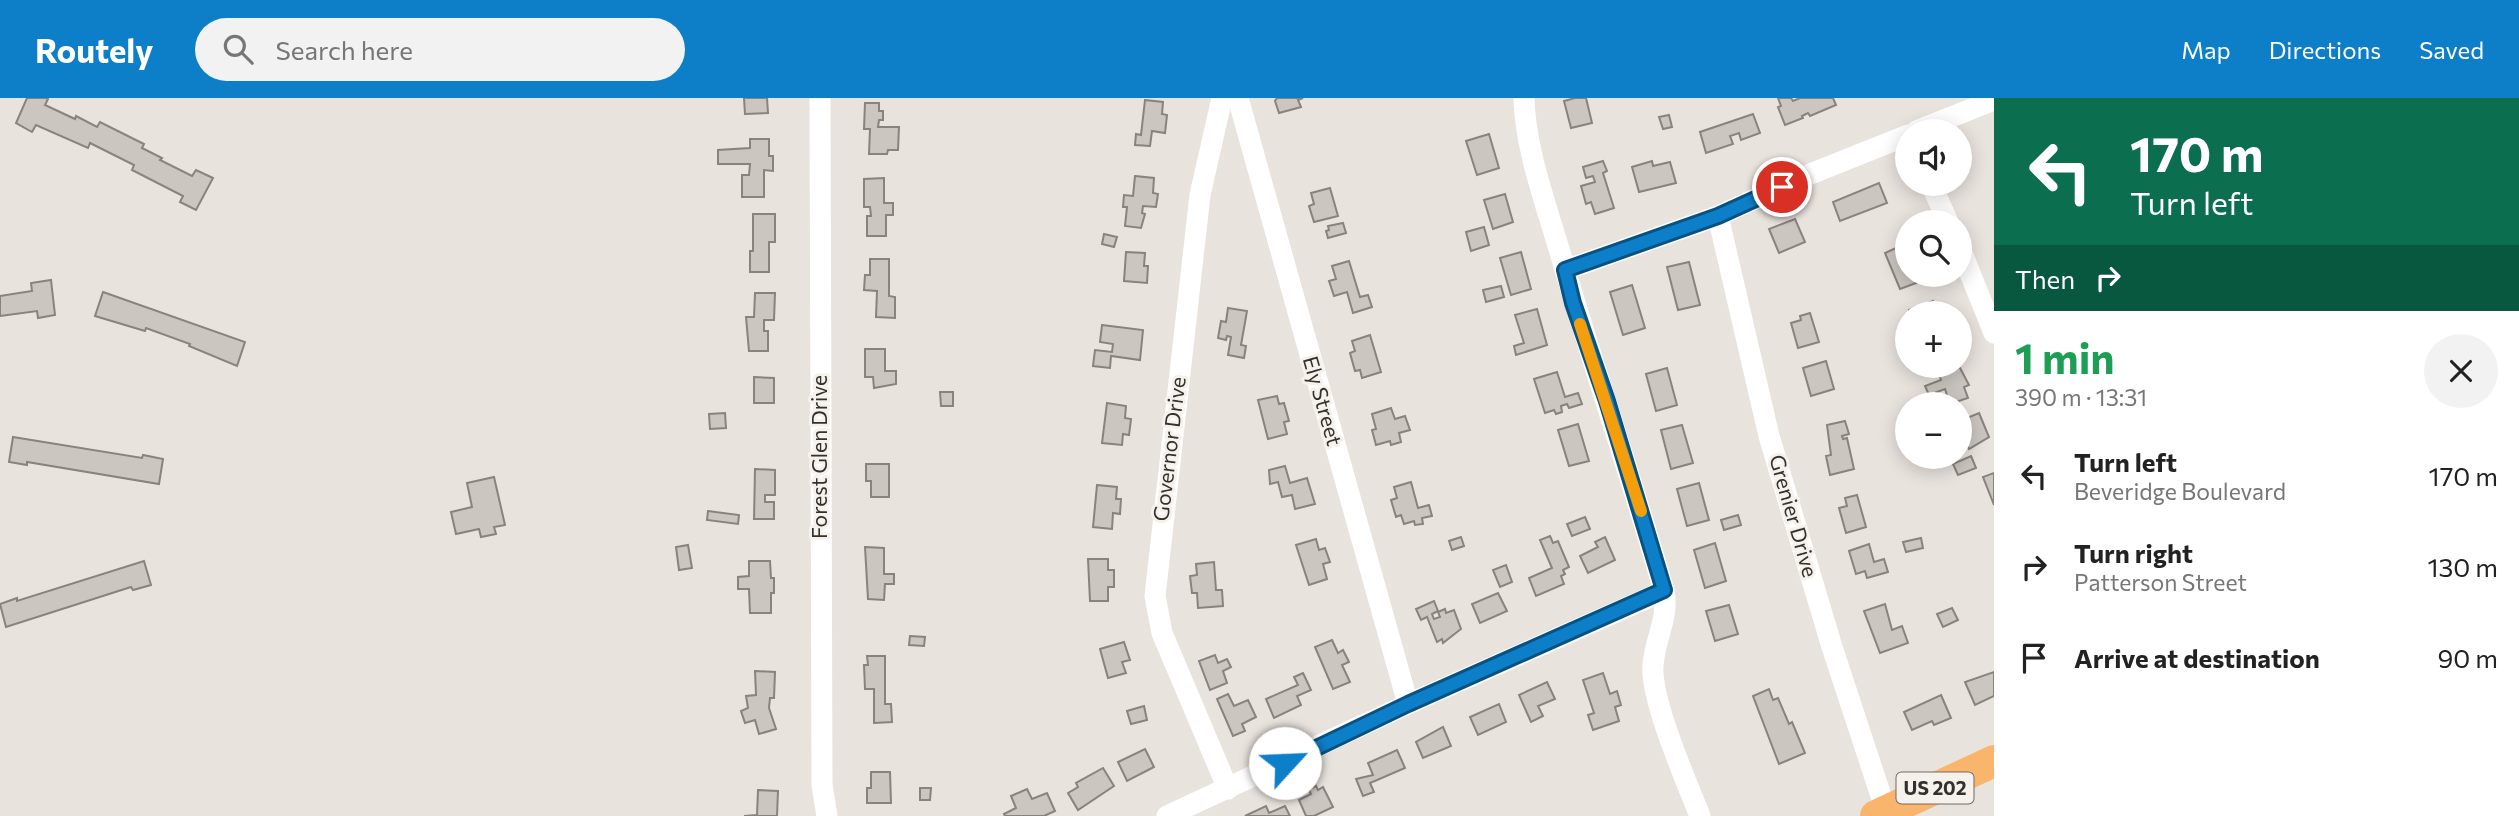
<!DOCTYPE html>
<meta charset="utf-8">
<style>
body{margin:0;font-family:Commissioner,sans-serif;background:#f2f2f2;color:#222;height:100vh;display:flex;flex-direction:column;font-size:26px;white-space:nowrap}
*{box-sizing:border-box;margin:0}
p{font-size:23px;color:#767676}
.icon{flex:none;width:38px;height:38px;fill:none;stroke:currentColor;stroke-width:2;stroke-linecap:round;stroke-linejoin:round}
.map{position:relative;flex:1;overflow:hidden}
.side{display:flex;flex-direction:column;background:#fff;width:525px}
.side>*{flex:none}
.hud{background:#0b6e4f;color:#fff;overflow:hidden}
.tools{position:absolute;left:1895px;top:21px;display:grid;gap:14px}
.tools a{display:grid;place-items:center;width:77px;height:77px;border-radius:50%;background:#fff;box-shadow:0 4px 18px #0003;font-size:35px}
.pin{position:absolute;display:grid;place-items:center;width:60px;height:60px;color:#fff;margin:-30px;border:4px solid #fff;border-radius:50%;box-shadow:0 2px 7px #0007}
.me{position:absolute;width:77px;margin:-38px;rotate:65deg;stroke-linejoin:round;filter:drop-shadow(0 0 5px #0008)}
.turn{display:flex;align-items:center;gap:24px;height:147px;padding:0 21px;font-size:32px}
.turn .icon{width:91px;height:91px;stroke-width:2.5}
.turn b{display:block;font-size:49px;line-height:60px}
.then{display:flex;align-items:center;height:66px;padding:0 21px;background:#0003;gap:14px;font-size:26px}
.round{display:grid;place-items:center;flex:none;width:74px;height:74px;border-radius:37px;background:#f2f2f2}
.summary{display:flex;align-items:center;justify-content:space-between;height:119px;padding:0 21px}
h1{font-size:42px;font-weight:700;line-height:52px;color:#1e9e55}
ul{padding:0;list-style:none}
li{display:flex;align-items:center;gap:21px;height:91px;padding:0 21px}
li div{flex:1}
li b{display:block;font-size:26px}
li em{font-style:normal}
header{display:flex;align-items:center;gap:42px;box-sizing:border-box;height:98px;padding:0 35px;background:#0d7ec8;color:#fff}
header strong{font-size:33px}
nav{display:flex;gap:38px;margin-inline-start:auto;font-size:24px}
.search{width:490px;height:63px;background:#f2f2f2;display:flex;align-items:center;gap:18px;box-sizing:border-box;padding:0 24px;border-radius:38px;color:#767676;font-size:26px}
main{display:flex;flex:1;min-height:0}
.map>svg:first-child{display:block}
</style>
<header>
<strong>Routely</strong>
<div class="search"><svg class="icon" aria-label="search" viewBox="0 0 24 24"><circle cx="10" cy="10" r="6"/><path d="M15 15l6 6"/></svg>Search here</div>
<nav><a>Map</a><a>Directions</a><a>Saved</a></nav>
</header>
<main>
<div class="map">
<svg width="1994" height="718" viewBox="0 0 1994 718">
<rect width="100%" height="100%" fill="#e9e3de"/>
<g fill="#ccc6c1" stroke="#89837e" stroke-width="2">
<polygon points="27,0 46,0 48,1 45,7 75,21 76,18 97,29 100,24 144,46 142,50 162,60 160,62 192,78 196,72 213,80 196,112 180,104 183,98 132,72 134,67 90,45 88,50 36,27 32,34 16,25"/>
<polygon points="744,0 767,0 768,15 745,16"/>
<polygon points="1277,0 1303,0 1298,2 1301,9 1279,15 1275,3"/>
<polygon points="1575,0 1586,0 1592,25 1571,30 1564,3"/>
<polygon points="1778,0 1791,0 1793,3 1800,0 1833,0 1836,7 1810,18 1808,15 1802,18 1803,20 1785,27 1778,9 1781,8"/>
<polygon points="1145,2 1163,4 1162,16 1167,17 1165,35 1152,33 1150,48 1135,47 1136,36 1141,37"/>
<polygon points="865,5 879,5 879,13 883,13 883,22 879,22 878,29 899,29 898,52 888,52 887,56 869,56 870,31 864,31"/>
<polygon points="1753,16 1760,35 1741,42 1739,35 1730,38 1733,46 1706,55 1700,34"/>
<polygon points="1669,17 1672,29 1663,31 1659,19"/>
<polygon points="1489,36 1499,70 1477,77 1466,43"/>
<polygon points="750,41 769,41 769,58 773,58 773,73 764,72 764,99 742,99 742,77 749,77 750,66 718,66 718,52 750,50"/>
<polygon points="1603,63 1607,73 1603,75 1614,110 1595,116 1591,104 1586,106 1581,88 1595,84 1593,78 1586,80 1583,69"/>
<polygon points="1652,63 1653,68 1670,64 1676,85 1639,94 1632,69"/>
<polygon points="1135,78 1154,80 1153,95 1158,96 1156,109 1143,108 1142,115 1145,116 1141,130 1125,128 1127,109 1123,109 1124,97 1133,98"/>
<polygon points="884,80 884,105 893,105 893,117 886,117 886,138 867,138 867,118 871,118 870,109 864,109 864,81"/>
<polygon points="1879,85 1887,105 1840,123 1833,104"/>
<polygon points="1330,90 1338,118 1314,124 1309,108 1314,106 1311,95"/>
<polygon points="1505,96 1513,124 1493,131 1484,102"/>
<polygon points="753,116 775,116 775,144 769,144 769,174 750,174 750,153 753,153"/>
<polygon points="1795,121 1805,144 1779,155 1769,131"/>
<polygon points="1343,125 1346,135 1328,140 1326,133 1329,132 1328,128"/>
<polygon points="1484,129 1489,147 1471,153 1466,134"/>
<polygon points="1104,136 1117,139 1114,149 1102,146"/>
<polygon points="1907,145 1908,177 1916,177 1919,184 1900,191 1885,155"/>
<polygon points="1126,154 1145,155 1144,168 1148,168 1147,185 1124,183"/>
<polygon points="1521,154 1531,191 1511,197 1500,160"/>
<polygon points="870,161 889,161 889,198 895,199 895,220 876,219 877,193 864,192 865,177 870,177"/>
<polygon points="1349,163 1360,199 1368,197 1372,209 1353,215 1347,194 1334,198 1329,183 1336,181 1332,168"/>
<polygon points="1689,164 1700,207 1678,212 1667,169"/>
<polygon points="51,182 55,217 38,220 37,213 0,218 0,198 32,193 31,185"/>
<polygon points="1632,187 1645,230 1623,237 1610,194"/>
<polygon points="1501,188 1504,199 1486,204 1483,192"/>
<polygon points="103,194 245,244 237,268 189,248 190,246 146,230 145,233 95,218"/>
<polygon points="755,195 775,195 774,222 764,222 764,233 768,233 768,253 749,253 746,219 754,219"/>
<polygon points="1933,203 1938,215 1910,215 1909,212"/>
<polygon points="1228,210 1247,213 1241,247 1246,248 1244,260 1228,257 1231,239 1227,238 1226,242 1218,240 1221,223 1226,224"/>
<polygon points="1537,211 1547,247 1516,257 1514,248 1524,245 1515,217"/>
<polygon points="1810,215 1819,244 1798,250 1791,225 1801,222 1800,218"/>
<polygon points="1102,227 1143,232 1140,262 1111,258 1110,270 1093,268 1095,252 1112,254 1113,246 1100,244"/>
<polygon points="1370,237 1381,274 1362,280 1360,272 1355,273 1350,255 1355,253 1352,243"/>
<polygon points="865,251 885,251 885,273 896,273 896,286 874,290 873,279 865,279"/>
<polygon points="1826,263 1834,291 1811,298 1803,270"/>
<polygon points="1936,268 1959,268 1969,287 1964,289 1968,300 1950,306 1945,291 1929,297 1925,288 1941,282"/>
<polygon points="1667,270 1677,307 1656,313 1646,276"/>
<polygon points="1557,274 1565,299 1578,295 1582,306 1569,310 1567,306 1561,308 1562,314 1556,316 1554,312 1545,315 1534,281"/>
<polygon points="754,279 774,280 774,305 754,305"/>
<polygon points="940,294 953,294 953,308 941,308"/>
<polygon points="1277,298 1279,306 1284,305 1289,323 1284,324 1287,336 1268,341 1258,302"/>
<polygon points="1107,305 1126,308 1125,320 1131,321 1129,337 1123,336 1122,347 1102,345"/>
<polygon points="1391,310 1395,321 1405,318 1410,332 1399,335 1401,344 1391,347 1390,343 1376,347 1372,332 1376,331 1372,316"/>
<polygon points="725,315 726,330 710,331 709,316"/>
<polygon points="1979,315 1989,339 1969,351 1960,334 1960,323"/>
<polygon points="1845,323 1849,336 1842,338 1843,341 1847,340 1854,371 1830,377 1826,358 1831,357 1827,327"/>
<polygon points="1578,326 1589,363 1569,368 1558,332"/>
<polygon points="1682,327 1693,365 1671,371 1661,332"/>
<polygon points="13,339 142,360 143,357 163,361 159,386 27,364 27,367 9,364"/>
<polygon points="1971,358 1976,370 1958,377 1953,366"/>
<polygon points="866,366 889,366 889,399 871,399 871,383 866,383"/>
<polygon points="1285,368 1290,385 1307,380 1315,406 1295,411 1292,397 1282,399 1278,384 1270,386 1269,372"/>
<polygon points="755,371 775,372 775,397 765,397 765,404 774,404 774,421 754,421"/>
<polygon points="1994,375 1994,407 1983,379"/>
<polygon points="494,379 505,427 494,429 496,436 481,439 479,431 456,436 451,414 472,409 467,385"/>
<polygon points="1411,384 1418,410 1429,407 1432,418 1422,420 1423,426 1415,427 1414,423 1404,426 1401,417 1396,419 1391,402 1397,400 1394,389"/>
<polygon points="1699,385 1709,422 1687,428 1677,391"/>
<polygon points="1097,387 1117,389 1116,401 1121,401 1120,416 1113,415 1112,431 1093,429"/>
<polygon points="1857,397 1866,429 1846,435 1839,410 1847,408 1845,400"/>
<polygon points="708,413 739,417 738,426 707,422"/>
<polygon points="1738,417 1741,427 1724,432 1721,422"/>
<polygon points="1585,419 1590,431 1572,438 1567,426"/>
<polygon points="1550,438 1553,445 1558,443 1569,469 1563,472 1565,476 1561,478 1564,486 1536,498 1529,480 1552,470 1540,442"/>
<polygon points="1461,439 1464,448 1452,452 1449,443"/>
<polygon points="1605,439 1615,462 1588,475 1580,458 1598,449 1595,444"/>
<polygon points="1921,440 1923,450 1906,454 1903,444"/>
<polygon points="1316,441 1319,452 1325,450 1330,464 1323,466 1327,481 1309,487 1296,447"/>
<polygon points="1715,445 1726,483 1705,490 1694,452"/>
<polygon points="1869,446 1874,464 1884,461 1888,474 1867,480 1865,473 1856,476 1849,453"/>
<polygon points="688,447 692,470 679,472 676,449"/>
<polygon points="865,449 884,450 884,476 894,476 894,486 885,486 884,502 868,501"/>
<polygon points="1088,461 1108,461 1108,472 1114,472 1114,489 1108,489 1108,503 1090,503"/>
<polygon points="144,463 151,487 133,492 131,489 6,529 0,506 17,500 17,503"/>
<polygon points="749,463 770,463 771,480 774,480 774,495 771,495 771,515 750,515 749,491 738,491 738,479 749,478"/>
<polygon points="1214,464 1216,492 1222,492 1223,508 1198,510 1197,495 1192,495 1190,478 1197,477 1196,466"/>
<polygon points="1506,467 1512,484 1500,489 1493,472"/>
<polygon points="1498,495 1507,513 1480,525 1472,506"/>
<polygon points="1434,503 1438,513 1432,516 1434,521 1440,519 1438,514 1445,511 1446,515 1454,512 1461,531 1443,545 1442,541 1437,544 1427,519 1421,522 1416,511"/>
<polygon points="1885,506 1892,532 1902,528 1908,545 1880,555 1864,513"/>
<polygon points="1729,507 1738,536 1715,543 1706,513"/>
<polygon points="1952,510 1958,522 1943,529 1937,516"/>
<polygon points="910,538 925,539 924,548 909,547"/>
<polygon points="1332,542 1338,555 1343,552 1349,564 1342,567 1350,584 1333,591 1315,549"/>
<polygon points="1124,544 1130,562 1122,564 1126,575 1108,580 1100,551"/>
<polygon points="1215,557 1218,565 1227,561 1231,569 1223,573 1227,585 1210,592 1199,563"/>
<polygon points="867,558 885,558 885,606 891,606 892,624 874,625 874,591 865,591 864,567 868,567"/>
<polygon points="755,573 775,574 774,600 770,600 769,610 776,631 759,636 755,622 745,625 741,613 748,610 746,598 756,597"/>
<polygon points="1994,574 1994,598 1975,607 1965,584"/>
<polygon points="1303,575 1311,592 1297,598 1301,607 1274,620 1266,601 1298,587 1294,579"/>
<polygon points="1603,575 1610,596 1617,593 1621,607 1615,609 1619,623 1593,632 1588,617 1594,615 1583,582"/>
<polygon points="1547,584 1555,601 1538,608 1543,618 1531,624 1519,597"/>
<polygon points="1769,591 1773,602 1778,600 1789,626 1792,624 1805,655 1779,666 1753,598"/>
<polygon points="1228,596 1234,608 1248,602 1256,619 1242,626 1245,633 1233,638 1217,601"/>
<polygon points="1941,597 1951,620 1934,627 1932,623 1912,632 1904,614"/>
<polygon points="1499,606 1506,624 1478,637 1470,619"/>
<polygon points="1144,608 1147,622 1131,626 1127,613"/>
<polygon points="1443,629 1451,648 1423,660 1416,644"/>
<polygon points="1145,651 1154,669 1127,683 1118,664"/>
<polygon points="1397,652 1405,670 1370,685 1374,694 1363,698 1356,681 1373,677 1368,665"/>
<polygon points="1103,670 1114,688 1078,712 1068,695 1078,689 1076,685"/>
<polygon points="871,674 890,674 891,705 867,705 867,690 871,690"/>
<polygon points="1316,688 1318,692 1323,689 1333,709 1314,718 1306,718 1299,702 1311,696 1309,692"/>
<polygon points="920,690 931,690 930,702 920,702"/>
<polygon points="1027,691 1032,701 1047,695 1055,713 1044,718 1005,718 1004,716 1016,710 1011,698"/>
<polygon points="758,692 778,693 777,718 744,718 757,717"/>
<polygon points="1266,708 1269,715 1285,708 1290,718 1245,718"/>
</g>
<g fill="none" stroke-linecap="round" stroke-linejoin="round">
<g stroke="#fff" stroke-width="21">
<polyline points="820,0 822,687 827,718"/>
<polyline points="1222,0 1200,97 1155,498 1162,535 1228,691"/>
<polyline points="1238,0 1408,606"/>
<path d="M1524 0C1525 50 1545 103 1559 151 1592 265 1631 378 1664 493 1669 520 1655 540 1653 567 1650 601 1687 685 1700 718"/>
<polyline points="1916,33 1994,2"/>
<polyline points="1931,86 1948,124"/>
<polyline points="1718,118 1769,338 1832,549 1886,713"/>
<polyline points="1960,150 1994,235"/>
<polyline points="1565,172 1718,118 1803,79 1908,37"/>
<polyline points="1167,718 1408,606 1664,493"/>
</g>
<polyline stroke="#fab56d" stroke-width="32" points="1876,718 1994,663"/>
</g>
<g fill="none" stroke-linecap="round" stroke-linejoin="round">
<defs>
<polyline id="route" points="1285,665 1408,606 1664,492 1607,303 1573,205 1565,172 1718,118 1782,89"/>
</defs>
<use href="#route" stroke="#085282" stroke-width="18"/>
<use href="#route" stroke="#0d7ec8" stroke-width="12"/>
<polyline stroke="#f59e0b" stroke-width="12" points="1580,226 1641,413"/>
</g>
<g text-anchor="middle" stroke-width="6" stroke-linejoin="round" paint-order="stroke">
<rect fill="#f7f1eb" stroke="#6e6b67" stroke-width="2" x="1896.5" y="674.5" width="77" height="31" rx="5"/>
<g font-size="19" font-weight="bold" fill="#33312f">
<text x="1935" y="697">US 202</text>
</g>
<g font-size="21" fill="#33312f" stroke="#f7f1eb">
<text transform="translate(1322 303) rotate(74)" y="7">Ely Street</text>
<text transform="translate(1170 351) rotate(-83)" y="7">Governor Drive</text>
<text transform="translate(820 359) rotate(-90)" y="7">Forest Glen Drive</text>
<text transform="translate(1793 418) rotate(74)" y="7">Grenier Drive</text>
</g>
</g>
</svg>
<div class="tools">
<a><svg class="icon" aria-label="sound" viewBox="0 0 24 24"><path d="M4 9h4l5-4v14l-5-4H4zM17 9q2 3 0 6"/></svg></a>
<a><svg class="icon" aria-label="search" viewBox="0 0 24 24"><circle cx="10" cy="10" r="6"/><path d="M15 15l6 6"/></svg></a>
<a>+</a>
<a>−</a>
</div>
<div class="pin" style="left:1782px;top:89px;background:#d93025"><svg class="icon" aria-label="arrive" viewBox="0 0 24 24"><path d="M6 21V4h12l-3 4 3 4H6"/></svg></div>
<svg class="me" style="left:1285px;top:665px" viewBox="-20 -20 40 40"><circle r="19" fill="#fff"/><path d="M0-13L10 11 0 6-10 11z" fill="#0d7ec8"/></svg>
</div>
<section class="side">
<div class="hud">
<div class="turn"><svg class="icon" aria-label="left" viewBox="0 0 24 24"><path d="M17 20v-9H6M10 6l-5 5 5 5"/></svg><div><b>170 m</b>Turn left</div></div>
<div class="then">Then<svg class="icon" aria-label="right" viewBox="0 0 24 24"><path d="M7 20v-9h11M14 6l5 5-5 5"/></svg></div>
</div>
<div class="summary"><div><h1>1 min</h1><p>390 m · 13:31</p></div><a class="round"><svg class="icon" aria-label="close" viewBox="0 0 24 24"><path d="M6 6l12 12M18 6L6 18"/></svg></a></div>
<ul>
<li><svg class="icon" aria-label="left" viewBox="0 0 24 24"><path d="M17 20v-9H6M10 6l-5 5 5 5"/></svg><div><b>Turn left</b><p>Beveridge Boulevard</p></div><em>170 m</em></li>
<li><svg class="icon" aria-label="right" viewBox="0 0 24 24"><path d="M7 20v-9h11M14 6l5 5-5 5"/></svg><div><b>Turn right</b><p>Patterson Street</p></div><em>130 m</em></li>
<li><svg class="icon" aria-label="arrive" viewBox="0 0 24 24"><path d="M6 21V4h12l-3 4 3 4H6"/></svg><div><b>Arrive at destination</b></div><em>90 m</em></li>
</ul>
</section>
</main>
